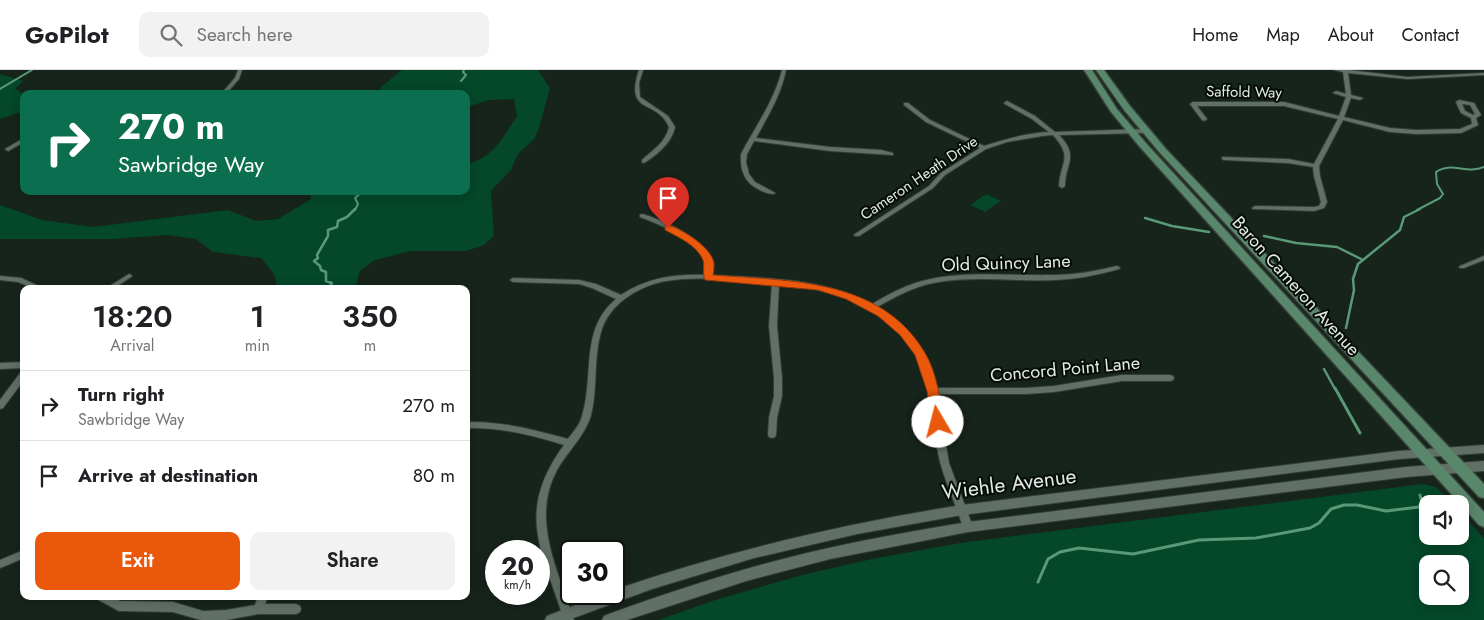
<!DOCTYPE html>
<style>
body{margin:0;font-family:Jost,sans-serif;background:#f2f2f2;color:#202124;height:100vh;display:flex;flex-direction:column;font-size:19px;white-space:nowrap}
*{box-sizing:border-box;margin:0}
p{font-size:16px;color:#757577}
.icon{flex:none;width:28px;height:28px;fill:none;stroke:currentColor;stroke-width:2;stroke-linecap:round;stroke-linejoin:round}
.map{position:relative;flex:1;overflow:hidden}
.side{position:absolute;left:20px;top:215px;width:450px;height:315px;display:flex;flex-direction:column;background:#fff;border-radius:10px;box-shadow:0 2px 12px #0003}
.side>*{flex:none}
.banner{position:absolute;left:20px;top:20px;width:450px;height:105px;border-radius:10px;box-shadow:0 2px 12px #0003;background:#0b6e4f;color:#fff;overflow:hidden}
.tools{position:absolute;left:1419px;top:425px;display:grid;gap:10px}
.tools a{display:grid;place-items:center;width:50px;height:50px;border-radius:10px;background:#fff;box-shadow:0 2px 12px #0003;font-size:25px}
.speed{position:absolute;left:485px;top:470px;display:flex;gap:10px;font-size:25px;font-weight:700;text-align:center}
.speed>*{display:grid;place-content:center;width:65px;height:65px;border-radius:50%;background:#fff;box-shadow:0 2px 12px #0003;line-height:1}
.speed small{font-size:12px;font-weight:400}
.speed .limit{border:2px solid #111;border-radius:8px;background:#fff;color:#111}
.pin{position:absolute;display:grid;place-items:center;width:42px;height:42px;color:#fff;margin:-51px -21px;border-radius:50% 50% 50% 0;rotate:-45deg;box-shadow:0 0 5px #0007}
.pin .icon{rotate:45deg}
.me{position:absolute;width:55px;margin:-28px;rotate:352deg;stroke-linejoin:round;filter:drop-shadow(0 0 4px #0008)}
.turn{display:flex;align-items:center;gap:18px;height:105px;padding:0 15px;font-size:22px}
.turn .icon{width:65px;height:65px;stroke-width:2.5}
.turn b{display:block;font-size:35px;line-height:42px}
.eta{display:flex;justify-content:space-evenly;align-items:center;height:85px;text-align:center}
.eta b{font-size:30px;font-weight:600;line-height:35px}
.cta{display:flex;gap:10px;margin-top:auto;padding:10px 15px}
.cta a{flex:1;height:58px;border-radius:10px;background:#ea580c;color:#fff;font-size:20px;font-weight:600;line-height:58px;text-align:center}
.cta a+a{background:#f2f2f2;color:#202124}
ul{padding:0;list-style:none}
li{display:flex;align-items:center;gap:15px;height:70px;padding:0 15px;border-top:1px solid #e0e0e0}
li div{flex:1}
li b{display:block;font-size:19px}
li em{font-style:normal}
header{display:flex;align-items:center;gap:30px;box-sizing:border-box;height:70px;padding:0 25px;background:#fff;border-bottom:1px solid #e0e0e0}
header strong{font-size:24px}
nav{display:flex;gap:28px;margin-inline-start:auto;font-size:18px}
.search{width:350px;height:45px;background:#f2f2f2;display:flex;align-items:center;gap:12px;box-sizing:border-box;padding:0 18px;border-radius:10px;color:#757577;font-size:19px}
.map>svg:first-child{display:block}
</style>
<header>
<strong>GoPilot</strong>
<div class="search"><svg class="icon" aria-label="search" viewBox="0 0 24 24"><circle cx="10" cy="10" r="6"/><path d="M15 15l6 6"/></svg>Search here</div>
<nav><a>Home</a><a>Map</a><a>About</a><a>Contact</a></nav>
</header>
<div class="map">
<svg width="1484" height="550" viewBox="0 0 1484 550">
<rect width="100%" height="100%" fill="#16241b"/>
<g fill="#044729" fill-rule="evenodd">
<path d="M402 0H538L550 18 538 61 534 69 518 84 511 100 491 121 494 166 484 175 466 181H409L373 191 360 201 355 219H278L274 204 261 188 213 182 196 169 167 165 113 169H0V135L42 150 93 157 228 140 256 151 278 149 311 129 310 121H466V95C495 86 501 70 517 46L514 29 488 30 466 38V24H380L381 17Z"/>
<polygon points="0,4 23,11 15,19 25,24 24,41 0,49"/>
<polygon points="986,124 1001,131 985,142 970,135"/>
<path d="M1422 414 1436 417 1453 434H1428V466H1460V442L1484 468V550H659L712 531 802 505 872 489 960 473ZM1428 494H1460V526H1428Z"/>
</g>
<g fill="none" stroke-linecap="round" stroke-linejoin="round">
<g stroke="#599978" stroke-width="2">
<polyline points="461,11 466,5 463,2 464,0"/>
<polyline points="0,19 32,0"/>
<polyline points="355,140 358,134 355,128 363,121"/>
<path d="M1417 140 1440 128 1443 124 1437 114 1436 102C1451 91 1467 105 1484 97"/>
</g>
<g stroke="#599978" stroke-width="2.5">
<polyline points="1145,148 1172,156 1209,162"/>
<polyline points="1264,166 1296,173 1337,177 1363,190"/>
<polyline points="328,219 332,213 326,211 326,202 321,200 320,196 314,191 318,188 317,185 328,166 328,160 337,157 338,151 347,147 355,139"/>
<polyline points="1346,258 1354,220 1353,209 1358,194 1400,160 1404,147 1420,139"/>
<polyline points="1324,299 1335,319"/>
</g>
<g stroke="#599978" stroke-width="3">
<polyline points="1335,318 1360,363"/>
<polyline points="1038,512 1048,489 1060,482 1079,478 1133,484 1199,470 1256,468 1310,458 1319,453 1331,439 1344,435 1357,435 1386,441 1419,437 1422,432 1420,425"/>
</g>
<defs>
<g id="minor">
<polygon points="238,0 242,0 239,9 226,24 221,24 235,8"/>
<path d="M639 0H643L639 13 640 27 668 46 675 57C672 72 657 85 644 93L642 92V90C653 80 666 72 669 57 657 28 624 46 639 0Z"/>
<path d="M782 0H786C781 25 768 46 756 68L830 77 881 80 893 83V85L830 81 754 71 747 84 746 92 749 104 755 112 775 123 774 124C769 124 763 122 758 119 744 112 740 100 741 84 756 56 774 31 782 0Z"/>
<path d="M1334 0H1349L1407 7 1484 3V5L1407 9 1348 3 1351 25 1363 28 1360 30 1351 28 1344 47 1390 58 1416 60 1460 59 1472 54 1471 48 1461 43 1456 32 1459 30 1474 33 1481 45 1476 48 1478 55 1461 63 1416 64 1390 62 1343 50 1319 96 1320 106 1327 132 1324 138 1314 141 1253 139 1252 138 1255 136 1314 137 1319 136 1321 132 1314 106 1313 97 1288 93 1224 90 1222 89V87L1288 89 1314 94 1338 49 1284 36H1197L1207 49 1204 51 1202 50 1190 34 1193 32H1284L1339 46 1346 27 1333 23 1336 21 1346 24 1343 2ZM1462 34 1470 35 1475 44 1473 45 1465 41Z"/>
<path d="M1007 31 1035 46 1055 62 1145 59 1148 61 1145 63 1059 65C1080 87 1065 93 1065 116L1062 118 1059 116C1060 92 1074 88 1053 65L1042 66 1007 72 986 79 945 105 933 118 859 166H855L854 165 855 164 929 116 941 103 980 78 926 52 904 35V33H908L930 50 984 76C1005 69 1028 63 1049 62L1032 49 1005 34 1004 33Z"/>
<polygon points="24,68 24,72 10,80 8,81 5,79"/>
<path d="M642 144C663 150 702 167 711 189 713 194 712 200 711 205 765 208 824 208 872 234 891 223 909 213 931 209 971 201 1013 206 1053 205 1075 205 1096 201 1117 196L1119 197 1120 198 1119 199C1098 205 1077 209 1055 210 1015 212 974 205 933 213 913 217 895 227 877 237 908 256 927 283 936 318H1026L1054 316 1122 305H1170L1173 306 1174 308 1173 310 1170 311H1122L1054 322 1026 324H937L949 393 973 457 971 460 968 461 965 460 963 457C956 435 946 414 940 392 933 362 933 331 924 302 903 239 838 220 779 214L777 256 782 308V326L777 348 776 365 775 367 772 368 769 367 768 365 769 348 774 326V308L769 256 772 214C739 211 700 205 666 211 638 216 609 234 601 262 593 289 598 318 591 345 585 366 567 382 557 400 530 450 559 502 574 550H564C542 480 515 442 564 375 532 365 501 357 466 358V352C502 351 534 360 568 369 573 362 580 355 582 346 595 305 579 260 616 229L592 218 579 214 513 212 510 210 513 208 579 210 596 214 621 225C647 208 674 204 705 205 705 200 706 194 704 190 697 169 659 154 640 147V145Z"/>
<polygon points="1484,186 1484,190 1464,198 1460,198 1459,197 1460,196"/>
<polygon points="129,204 131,205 132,206 131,207 113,219 105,219"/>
<polygon points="0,206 21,208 45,219 35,219 18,212 0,210"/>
<polygon points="24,292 24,298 0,299 0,293"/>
<polygon points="24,301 24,310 3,338 0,339 0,330 21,302"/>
<polygon points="24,480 24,488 0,498 0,490"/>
<polygon points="96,526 111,526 120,531 173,532 203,541 226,540 255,535 258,526 268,526 265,534 296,534 300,536 301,539 300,542 296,544 258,544 226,550 201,550 173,542 119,541 97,529"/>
</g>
<g id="secondary">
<path d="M1484 375V383L1399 389 962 445 857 464 754 488 652 519 568 550H545L547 546 604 524H614V520C727 481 843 454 962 435L1399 381Z"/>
<path d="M1484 391V401L1406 407 968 462 830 489 746 511 627 550H602L604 546 609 544C673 521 737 500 803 484 857 471 913 461 968 452L1406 397Z"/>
</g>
<g id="primary">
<polygon points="1084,0 1092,0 1117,39 1145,72 1484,442 1484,457 1479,455 1139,76 1111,42"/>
<polygon points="1096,0 1104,0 1130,36 1166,79 1484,414 1484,428 1479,427 1160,83 1124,40"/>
</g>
</defs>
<use href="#minor" stroke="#343e37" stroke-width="2"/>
<use href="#secondary" stroke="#343e37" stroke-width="2"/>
<use href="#primary" stroke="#343e37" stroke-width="3"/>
<use href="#minor" fill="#617066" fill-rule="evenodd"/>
<use href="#secondary" fill="#617066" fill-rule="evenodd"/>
<use href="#primary" fill="#59876c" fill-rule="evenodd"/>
</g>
<path fill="#ea580c" stroke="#983908" d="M668 155C682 159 711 177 714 193 714 196 714 201 713 205 789 211 881 208 925 283 937 303 940 329 944 352L942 355H933L931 352 927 321 915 285 900 265 878 246 846 229 818 220 705 210C702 203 705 196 703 190 697 175 678 167 665 160V156Z"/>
<g text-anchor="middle" stroke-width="4" stroke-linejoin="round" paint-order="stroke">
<g font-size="15" fill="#e1eae4" stroke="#060b08">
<text transform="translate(1244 22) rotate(1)" y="5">Saffold Way</text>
<text transform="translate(919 108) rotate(-34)" y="5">Cameron Heath Drive</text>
</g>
<g font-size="18" fill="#e1eae4" stroke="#060b08">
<text transform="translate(1006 193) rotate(-2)" y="6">Old Quincy Lane</text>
<text transform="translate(1296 216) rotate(48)" y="6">Baron Cameron Avenue</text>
<text transform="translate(1065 299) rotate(-5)" y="6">Concord Point Lane</text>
</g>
<g font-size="21" fill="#e1eae4" stroke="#060b08">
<text transform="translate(1009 414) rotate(-7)" y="7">Wiehle Avenue</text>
</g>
</g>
</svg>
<div class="tools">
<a><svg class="icon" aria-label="sound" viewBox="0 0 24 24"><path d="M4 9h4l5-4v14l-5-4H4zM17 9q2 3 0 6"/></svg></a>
<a><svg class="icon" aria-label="search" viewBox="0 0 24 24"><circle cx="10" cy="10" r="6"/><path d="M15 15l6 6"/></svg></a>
</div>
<div class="speed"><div>20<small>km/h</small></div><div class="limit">30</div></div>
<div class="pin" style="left:668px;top:158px;background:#d93025"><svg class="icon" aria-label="arrive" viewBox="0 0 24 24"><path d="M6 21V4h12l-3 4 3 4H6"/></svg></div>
<svg class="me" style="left:938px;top:352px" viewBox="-20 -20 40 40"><circle r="19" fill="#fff"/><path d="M0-13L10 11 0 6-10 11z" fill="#ea580c"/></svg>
<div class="banner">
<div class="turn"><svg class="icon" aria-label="right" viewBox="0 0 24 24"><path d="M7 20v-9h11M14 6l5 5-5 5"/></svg><div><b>270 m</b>Sawbridge Way</div></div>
</div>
<section class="side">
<div class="eta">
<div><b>18:20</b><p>Arrival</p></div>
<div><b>1</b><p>min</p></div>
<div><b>350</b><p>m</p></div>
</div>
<ul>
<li><svg class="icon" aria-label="right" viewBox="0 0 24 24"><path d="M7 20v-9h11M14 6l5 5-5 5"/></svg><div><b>Turn right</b><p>Sawbridge Way</p></div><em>270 m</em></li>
<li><svg class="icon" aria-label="arrive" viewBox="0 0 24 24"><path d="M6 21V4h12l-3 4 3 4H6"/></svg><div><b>Arrive at destination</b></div><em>80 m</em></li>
</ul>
<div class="cta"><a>Exit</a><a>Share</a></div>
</section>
</div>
